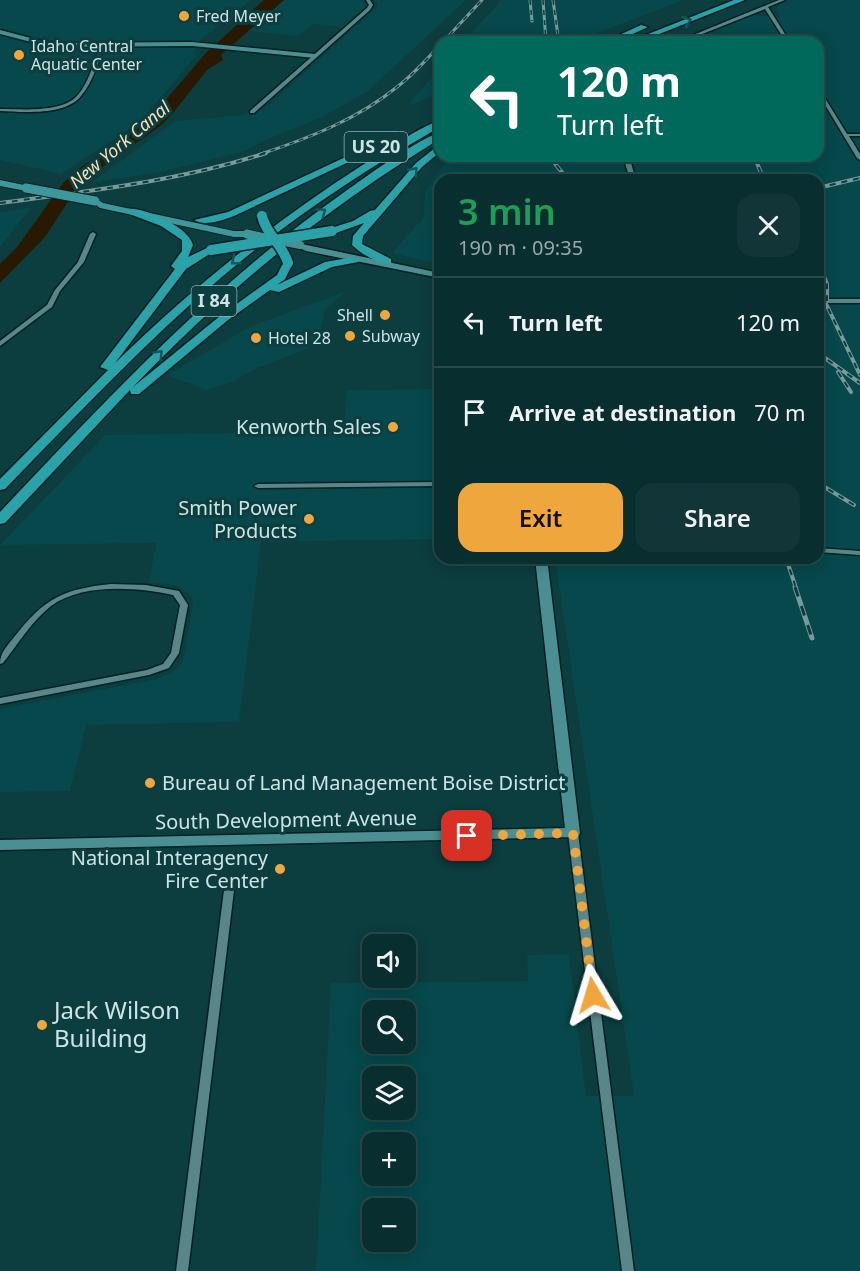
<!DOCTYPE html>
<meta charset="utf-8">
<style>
body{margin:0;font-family:"Noto Sans",sans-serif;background:#123637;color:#f1f3f6;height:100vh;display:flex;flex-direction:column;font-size:22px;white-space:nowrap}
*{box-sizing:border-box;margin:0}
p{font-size:20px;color:#99a8aa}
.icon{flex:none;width:33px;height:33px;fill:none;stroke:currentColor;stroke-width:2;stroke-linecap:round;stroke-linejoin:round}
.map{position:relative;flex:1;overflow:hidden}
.drawer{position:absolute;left:434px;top:174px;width:390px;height:390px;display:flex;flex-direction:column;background:#092e2f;border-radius:18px;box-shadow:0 3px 15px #0003,0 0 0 2px #294a4b}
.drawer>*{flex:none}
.banner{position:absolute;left:434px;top:36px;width:390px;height:126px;border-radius:18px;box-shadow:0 3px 15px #0003,0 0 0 2px #294a4b;background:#00695c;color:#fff;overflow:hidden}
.tools{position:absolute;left:362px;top:934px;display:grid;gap:12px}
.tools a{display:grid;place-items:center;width:54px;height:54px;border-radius:12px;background:#092e2f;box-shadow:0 3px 15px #0003,0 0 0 2px #294a4b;font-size:30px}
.pin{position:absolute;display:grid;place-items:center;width:51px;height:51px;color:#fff;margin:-26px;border-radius:12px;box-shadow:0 3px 9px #0006}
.me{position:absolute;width:66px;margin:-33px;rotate:353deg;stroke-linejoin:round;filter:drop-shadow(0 0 4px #0008)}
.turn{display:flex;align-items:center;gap:21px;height:126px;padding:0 24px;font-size:27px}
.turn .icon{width:78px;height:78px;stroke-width:2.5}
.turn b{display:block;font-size:42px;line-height:51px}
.round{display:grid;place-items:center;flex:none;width:63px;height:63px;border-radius:18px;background:#123637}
.overview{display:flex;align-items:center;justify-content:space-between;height:102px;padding:0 24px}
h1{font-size:36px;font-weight:600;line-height:45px;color:#1e9e55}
.button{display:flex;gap:12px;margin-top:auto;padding:12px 24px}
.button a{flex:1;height:69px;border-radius:18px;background:#efa73d;color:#111;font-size:24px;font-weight:600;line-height:69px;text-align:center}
.button a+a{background:#123637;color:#f1f3f6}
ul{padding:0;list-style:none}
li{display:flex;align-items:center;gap:18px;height:90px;padding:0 24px;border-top:2px solid #294a4b}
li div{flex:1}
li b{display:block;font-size:22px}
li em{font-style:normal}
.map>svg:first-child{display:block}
</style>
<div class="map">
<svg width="860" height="1271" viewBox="0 0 860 1271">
<rect width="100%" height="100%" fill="#0c3d3f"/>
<g fill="#06484b" fill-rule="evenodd">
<polygon points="0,0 251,0 199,41 46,43 0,29"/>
<polygon points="284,0 361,0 365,4 365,8 346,23 358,25 376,8 378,5 374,0 466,0 367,92 320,118 264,141 245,151 162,172 91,183 175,121 240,115 264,109 353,29 313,24 297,36 248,31"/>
<polygon points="501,0 684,0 574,42 463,42"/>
<path d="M789 0H860V1271H316L331 983 528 981 527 955 569 954 586 1096H634L555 558H818V180H440L439 264 392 253 424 217 425 191 450 156H818V42H686L753 15 780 17 775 10 780 3ZM372 1011H405V1044H372ZM372 1077H405V1110H372ZM372 1143H405V1176H372ZM372 1209H405V1242H372Z"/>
<polygon points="0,35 54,47 195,47 195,57 139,123 61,174 0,160"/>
<polygon points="439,69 439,94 407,106"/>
<polygon points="32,207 0,247 0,212"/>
<polygon points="347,291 325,309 317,345 257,368 232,382 206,390 167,375 251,326"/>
<polygon points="439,389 439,539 261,542 239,722 86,725 70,791 0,792 0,709 156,679 173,672 182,662 185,652 193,604 191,596 181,588 170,584 149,583 156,543 0,545 105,435 344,431 347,390"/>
</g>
<polygon fill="#2a1901" points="264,0 284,0 221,55 223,60 207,70 173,113 160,126 90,176 77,188 45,237 0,283 0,264 17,247 63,183 80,168 146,123 205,54 242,20 245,20 243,19"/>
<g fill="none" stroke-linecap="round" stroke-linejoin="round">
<defs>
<g id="street">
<polygon points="366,0 370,0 373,5 370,10 254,113 250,113 250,111 367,8 369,5"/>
<polygon points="779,0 785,0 768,7 790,42 786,42 765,9 682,42 676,42"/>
<path d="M103 44 105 45C98 62 93 82 81 96 65 116 23 112 0 111V109C22 109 61 113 77 96 89 83 94 61 101 45Z"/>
<polygon points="818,89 820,90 847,134 860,134 860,136 849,136 860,154 860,160 857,158 818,93"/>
<polygon points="623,156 629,156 636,180 630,180"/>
<polygon points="93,232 96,234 84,262 60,291 52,307 0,346 0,341 47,305 55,290 78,262 90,234"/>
<rect x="818" y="299" width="42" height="4"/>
<polygon points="440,482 440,486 258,488 254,486 258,484"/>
<polygon points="818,548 860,551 860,555 818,552"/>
<path d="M111 584 146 585 179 591 188 605 179 653 169 668 149 675 0 704V698L147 670 163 664 171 653 180 605 173 595C137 587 82 583 51 606 32 621 18 644 3 663L0 664C0 652 8 645 15 636 45 598 63 589 111 584Z"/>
<polygon points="573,830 576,831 578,833 634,1271 622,1271 568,833 570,831"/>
<polygon points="230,878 233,879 235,882 188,1271 176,1271 225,882 227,879"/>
</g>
<g id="secondary">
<polygon points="0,30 50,43 192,42 315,54 318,56 315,58 192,46 50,47 0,34"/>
<polygon points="297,243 440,273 440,278 306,251 297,247"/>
<polygon points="535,558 547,558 580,833 578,837 0,850 0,840 565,828"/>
</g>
<g id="primary">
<polygon points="0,180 29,186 30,188 26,191 0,186"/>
<polygon points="95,198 103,203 234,231 247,231 252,234 247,237 234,237 100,208 91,201"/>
</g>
<g id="highway">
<polygon points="734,0 745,0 639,42 628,42"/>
<polygon points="641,25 648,27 615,42 604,42"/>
<path d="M440 120V127C363 171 290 219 223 276 145 342 76 416 5 489L0 490V479L108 370 100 367 175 269 171 266 182 251V240L161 226 127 213V209C144 207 189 227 193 245L188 257 207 248 216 250 186 269 115 363C191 289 272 223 361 166 385 151 412 131 440 120Z"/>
<path d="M399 132 403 135 402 137 234 216C223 220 205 227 194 220L228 212Z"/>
<path d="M440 132V139C326 208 225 291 133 387L220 316 277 275 284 261 293 263 285 279 277 285 325 262 354 257 359 260 358 262 332 267 279 292 270 290 228 320 139 394H131L130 390 5 523 0 524V512C108 398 214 284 343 193 370 174 410 144 440 132Z"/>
<path d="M440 144V152L422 167 363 236 362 244 391 259V263C378 264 361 254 352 245L353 236 364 223 336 233H328V229L353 221 370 211 375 210 416 163Z"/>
</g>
</defs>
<use href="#street" stroke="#002224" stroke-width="3"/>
<use href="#secondary" stroke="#002224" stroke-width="3"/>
<use href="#primary" stroke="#002224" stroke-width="2"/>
<use href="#highway" stroke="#002224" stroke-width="3"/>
<use href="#street" fill="#598789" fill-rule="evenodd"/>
<use href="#secondary" fill="#4b8f92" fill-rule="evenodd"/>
<use href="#primary" fill="#3d979b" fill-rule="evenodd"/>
<use href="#highway" fill="#2ba2a7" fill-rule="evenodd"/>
<defs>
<g id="rail-far2">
<polyline points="530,0 532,21"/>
<polyline points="543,0 546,42"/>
<polyline points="553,0 558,36"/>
<polyline points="443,42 482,0"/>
<path d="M261 154C309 138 358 119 397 87 413 75 426 60 440 45"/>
</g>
<g id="rail-far1">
<polyline points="549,156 568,180"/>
<polyline points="754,156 764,180"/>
<polyline points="818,188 860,178"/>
<path d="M0 203C89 191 180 181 266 153"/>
<polyline points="818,261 827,284 827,301"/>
<polyline points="818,287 860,375"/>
<polyline points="818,353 860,383"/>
<polyline points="838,372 851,392"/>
<polyline points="818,483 854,505"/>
<polyline points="786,558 796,588"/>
</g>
<polyline id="rail" points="795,587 812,638"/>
</defs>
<use href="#rail-far2" stroke="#789a9c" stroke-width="3"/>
<use href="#rail-far1" stroke="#789a9c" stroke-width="4"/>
<use href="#rail" stroke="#789a9c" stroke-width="5"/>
<use href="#rail-far2" stroke="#0c3d3f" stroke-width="1.5" stroke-dasharray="5" stroke-linecap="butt"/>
<use href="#rail-far1" stroke="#0c3d3f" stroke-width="2" stroke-dasharray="6" stroke-linecap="butt"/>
<use href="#rail" stroke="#0c3d3f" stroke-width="3" stroke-dasharray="10" stroke-linecap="butt"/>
<defs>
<polyline id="secondary-bridge" points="275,240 300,245"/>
<g id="primary-bridge">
<polyline points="26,188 95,201"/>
<polyline points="247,234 274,240"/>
</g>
<g id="highway-bridge">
<path d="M262 216C266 234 283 245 288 263"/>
<polyline points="211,250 332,231"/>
</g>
</defs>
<use href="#secondary-bridge" stroke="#002224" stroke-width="10" stroke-linecap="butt"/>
<use href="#primary-bridge" stroke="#002224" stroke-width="11" stroke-linecap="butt"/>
<use href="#highway-bridge" stroke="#002224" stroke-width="13" stroke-linecap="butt"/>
<use href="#secondary-bridge" stroke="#4b8f92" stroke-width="8"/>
<use href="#primary-bridge" stroke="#3d979b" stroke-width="9"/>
<use href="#highway-bridge" stroke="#2ba2a7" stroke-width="10"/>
</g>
<defs><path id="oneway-chevron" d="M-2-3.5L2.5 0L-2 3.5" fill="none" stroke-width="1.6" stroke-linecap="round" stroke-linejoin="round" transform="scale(1.5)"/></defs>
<g stroke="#145659">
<use href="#oneway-chevron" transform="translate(687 21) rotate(-21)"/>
<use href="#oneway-chevron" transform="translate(414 171) rotate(-48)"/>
<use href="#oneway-chevron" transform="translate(322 212) rotate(-37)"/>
<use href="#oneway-chevron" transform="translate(235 261) rotate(141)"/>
<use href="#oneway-chevron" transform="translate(159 354) rotate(-46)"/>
</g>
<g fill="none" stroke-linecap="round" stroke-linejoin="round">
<polyline stroke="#efa73d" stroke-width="10" stroke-dasharray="0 18" points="467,836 573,833 593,995"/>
</g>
<g fill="#efa73d" stroke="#0c3d3f" stroke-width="2">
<circle cx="184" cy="16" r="6"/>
<circle cx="19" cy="55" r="6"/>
<circle cx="385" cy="315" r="6"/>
<circle cx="350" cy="336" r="6"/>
<circle cx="256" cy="338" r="6"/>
<circle cx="393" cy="427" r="6"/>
<circle cx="309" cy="519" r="6"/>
<circle cx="150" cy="783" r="6"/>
<circle cx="280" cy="869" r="6"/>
<circle cx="42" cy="1025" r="6"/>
</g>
<g text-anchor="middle" stroke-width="6" stroke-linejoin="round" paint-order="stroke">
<g font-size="16" fill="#cde4e5" stroke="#0c3d3f" text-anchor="start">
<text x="196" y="22">Fred Meyer</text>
<text x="31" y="52">Idaho Central<tspan x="31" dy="18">Aquatic Center</tspan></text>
<text x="373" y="321" text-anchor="end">Shell</text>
<text x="362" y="342">Subway</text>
<text x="268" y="344">Hotel 28</text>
</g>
<g font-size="18" font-style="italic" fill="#fcdeb8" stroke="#0c3d3f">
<text transform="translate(120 145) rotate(-40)" y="6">New York Canal</text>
</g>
<g fill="#0c3d3f" stroke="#93b2b3" stroke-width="1.5">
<rect x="344.5" y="132" width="63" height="30" rx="4.5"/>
<rect x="191.5" y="286" width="45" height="30" rx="4.5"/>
</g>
<g font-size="18" font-weight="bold" fill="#cde4e5">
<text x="376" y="153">US 20</text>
<text x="214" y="307">I 84</text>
</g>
<g font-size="20" fill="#cde4e5" stroke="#0c3d3f" text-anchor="end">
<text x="381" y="434">Kenworth Sales</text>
<text x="297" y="515">Smith Power<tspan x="297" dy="23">Products</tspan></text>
<text x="162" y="790" text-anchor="start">Bureau of Land Management Boise District</text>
<text x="268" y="865">National Interagency<tspan x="268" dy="23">Fire Center</tspan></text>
</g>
<g font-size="20" fill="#cde4e5" stroke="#0c3d3f">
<text transform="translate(286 820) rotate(-1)" y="7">South Development Avenue</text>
</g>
<g font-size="24" fill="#cde4e5" stroke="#0c3d3f" text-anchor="start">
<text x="54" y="1019">Jack Wilson<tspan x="54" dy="28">Building</tspan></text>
</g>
</g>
</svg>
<div class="tools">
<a><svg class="icon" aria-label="sound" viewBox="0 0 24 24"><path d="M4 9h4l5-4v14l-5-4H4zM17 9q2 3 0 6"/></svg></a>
<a><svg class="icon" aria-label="search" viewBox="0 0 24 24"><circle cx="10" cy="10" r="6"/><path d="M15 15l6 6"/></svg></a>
<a><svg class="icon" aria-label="layers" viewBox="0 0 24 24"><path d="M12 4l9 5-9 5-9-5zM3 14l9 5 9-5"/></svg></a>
<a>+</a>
<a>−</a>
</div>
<div class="pin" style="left:467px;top:836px;background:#d93025"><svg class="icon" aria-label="arrive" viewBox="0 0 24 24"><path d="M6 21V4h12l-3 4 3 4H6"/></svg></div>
<svg class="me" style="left:593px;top:995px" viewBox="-20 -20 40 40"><path d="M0-17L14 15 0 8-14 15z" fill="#efa73d" stroke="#fff" stroke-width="4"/></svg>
<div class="banner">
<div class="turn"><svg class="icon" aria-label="left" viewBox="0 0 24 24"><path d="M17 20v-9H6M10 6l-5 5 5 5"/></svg><div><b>120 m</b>Turn left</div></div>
</div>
<section class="drawer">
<div class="overview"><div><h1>3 min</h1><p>190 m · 09:35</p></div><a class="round"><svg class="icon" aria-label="close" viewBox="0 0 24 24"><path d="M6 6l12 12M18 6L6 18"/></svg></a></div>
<ul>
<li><svg class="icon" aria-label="left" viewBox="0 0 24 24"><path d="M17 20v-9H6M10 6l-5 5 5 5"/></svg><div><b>Turn left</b></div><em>120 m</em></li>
<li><svg class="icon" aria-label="arrive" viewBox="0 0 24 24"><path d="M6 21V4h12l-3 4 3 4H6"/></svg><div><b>Arrive at destination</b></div><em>70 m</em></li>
</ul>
<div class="button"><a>Exit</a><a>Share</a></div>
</section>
</div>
